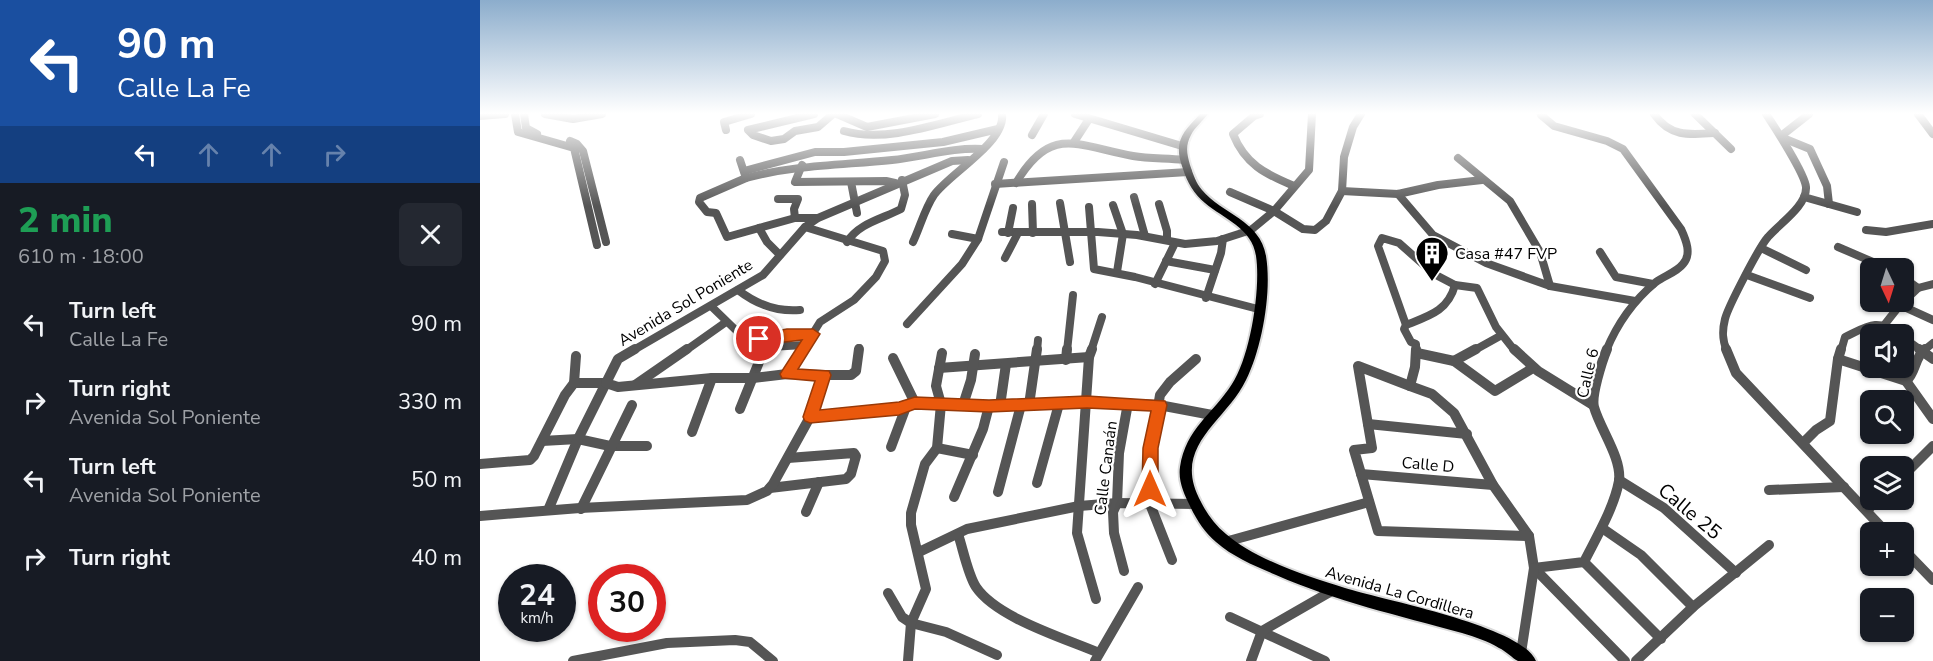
<!DOCTYPE html>
<meta charset="utf-8">
<style>
body{margin:0;font-family:"Nunito Sans",sans-serif;background:#242831;color:#f1f3f6;height:100vh;display:flex;flex-direction:column;font-size:22px;white-space:nowrap}
*{box-sizing:border-box;margin:0}
p{font-size:20px;color:#9ea1a6}
.icon{flex:none;width:33px;height:33px;fill:none;stroke:currentColor;stroke-width:2;stroke-linecap:round;stroke-linejoin:round}
.map{position:relative;flex:1;overflow:hidden}
.side{display:flex;flex-direction:column;background:#171b24;width:480px}
.side>*{flex:none}
.hud{background:#1a4fa0;color:#fff;overflow:hidden}
.needle{width:39px;rotate:176deg}
.tools{position:absolute;left:1380px;top:258px;display:grid;gap:12px}
.tools a{display:grid;place-items:center;width:54px;height:54px;border-radius:9px;background:#171b24;box-shadow:0 2px 4px #0004;font-size:30px}
.speed{position:absolute;left:18px;top:564px;display:flex;gap:12px;font-size:30px;font-weight:700;text-align:center}
.speed>*{display:grid;place-content:center;width:78px;height:78px;border-radius:50%;background:#171b24;box-shadow:0 2px 4px #0004;line-height:1}
.speed small{font-size:15px;font-weight:400}
.speed .limit{border:9px solid #d22;background:#fff;color:#111}
.pin{position:absolute;display:grid;place-items:center;width:51px;height:51px;color:#fff;margin:-26px;border:3px solid #fff;border-radius:50%;box-shadow:0 2px 6px #0007}
.me{position:absolute;width:66px;margin:-33px;rotate:0deg;stroke-linejoin:round;filter:drop-shadow(0 0 4px #0008)}
.turn{display:flex;align-items:center;gap:21px;height:126px;padding:0 18px;font-size:27px}
.turn .icon{width:78px;height:78px;stroke-width:2.5}
.turn b{display:block;font-size:42px;line-height:51px}
.lanes{display:flex;align-items:center;height:57px;padding:0 18px;background:#0003;justify-content:center;gap:30px;direction:ltr}
.lanes .off{opacity:.35}
.round{display:grid;place-items:center;flex:none;width:63px;height:63px;border-radius:9px;background:#242831}
.head{display:flex;align-items:center;justify-content:space-between;height:102px;padding:0 18px}
h1{font-size:36px;font-weight:800;line-height:45px;color:#1e9e55}
ul{padding:0;list-style:none}
li{display:flex;align-items:center;gap:18px;height:78px;padding:0 18px}
li div{flex:1}
li b{display:block;font-size:22px}
li em{font-style:normal}
main{display:flex;flex:1;min-height:0}
.map>svg:first-child{display:block}
</style>
<main>
<section class="side">
<div class="hud">
<div class="turn"><svg class="icon" aria-label="left" viewBox="0 0 24 24"><path d="M17 20v-9H6M10 6l-5 5 5 5"/></svg><div><b>90 m</b>Calle La Fe</div></div>
<div class="lanes"><svg class="icon" aria-label="left" viewBox="0 0 24 24"><path d="M17 20v-9H6M10 6l-5 5 5 5"/></svg><svg class="icon off" aria-label="ahead" viewBox="0 0 24 24"><path d="M12 20V5M6 11l6-6 6 6"/></svg><svg class="icon off" aria-label="ahead" viewBox="0 0 24 24"><path d="M12 20V5M6 11l6-6 6 6"/></svg><svg class="icon off" aria-label="right" viewBox="0 0 24 24"><path d="M7 20v-9h11M14 6l5 5-5 5"/></svg></div>
</div>
<div class="head"><div><h1>2 min</h1><p>610 m · 18:00</p></div><a class="round"><svg class="icon" aria-label="close" viewBox="0 0 24 24"><path d="M6 6l12 12M18 6L6 18"/></svg></a></div>
<ul>
<li><svg class="icon" aria-label="left" viewBox="0 0 24 24"><path d="M17 20v-9H6M10 6l-5 5 5 5"/></svg><div><b>Turn left</b><p>Calle La Fe</p></div><em>90 m</em></li>
<li><svg class="icon" aria-label="right" viewBox="0 0 24 24"><path d="M7 20v-9h11M14 6l5 5-5 5"/></svg><div><b>Turn right</b><p>Avenida Sol Poniente</p></div><em>330 m</em></li>
<li><svg class="icon" aria-label="left" viewBox="0 0 24 24"><path d="M17 20v-9H6M10 6l-5 5 5 5"/></svg><div><b>Turn left</b><p>Avenida Sol Poniente</p></div><em>50 m</em></li>
<li><svg class="icon" aria-label="right" viewBox="0 0 24 24"><path d="M7 20v-9h11M14 6l5 5-5 5"/></svg><div><b>Turn right</b></div><em>40 m</em></li>
</ul>
</section>
<div class="map">
<svg width="1453" height="661" viewBox="0 0 1453 661">
<rect width="100%" height="100%" fill="#fff"/>
<g fill="none" stroke-linecap="round" stroke-linejoin="round">
<defs>
<path id="major" d="M720 114H728C723 121 715 127 711 135 705 146 707 154 710 165 713 174 716 183 722 190 742 214 780 220 786 256 792 292 782 348 766 380 746 422 690 446 721 502 727 514 735 525 746 534 774 559 829 577 865 588 903 600 1042 626 1056 661 1051 661 1042 661 1038 661 1032 658 1026 651 1019 648 1008 641 995 637 982 633 917 615 858 602 796 575 775 566 753 557 736 542 725 533 716 519 710 506 704 494 698 481 700 467 706 428 733 414 752 384 770 357 781 289 776 256 772 228 744 219 725 203 714 194 707 182 703 169 693 142 702 133 720 114Z"/>
</defs>
<use href="#major" stroke="#dbdbdb" stroke-width="4"/>
<g stroke="#555" stroke-width="8">
<polyline points="35,114 38,132 94,148 117,245"/>
<polyline points="44,114 46,128 57,134"/>
<polyline points="65,114 93,119 122,114"/>
<polyline points="334,114 268,130 273,135 291,141 304,139 315,131 338,127 353,114"/>
<polyline points="357,114 387,127 455,114"/>
<polyline points="595,114 702,146"/>
<path d="M780 114 774 116 753 134C765 164 785 174 814 186"/>
<path d="M1174 114C1190 137 1209 135 1235 133"/>
<polyline points="1215,114 1251,149"/>
<polyline points="1438,114 1453,134"/>
<path d="M1061 115 1074 126 1127 141 1143 149 1201 229C1206 240 1212 254 1203 264 1197 272 1184 276 1176 282 1153 301 1137 324 1126 351"/>
<polyline points="0,116 25,114"/>
<polyline points="246,130 244,122 271,114"/>
<path d="M364 131C406 143 456 124 498 114"/>
<polyline points="552,135 564,114"/>
<polyline points="1301,136 1329,114"/>
<polyline points="1303,138 1330,149 1347,186 1349,204"/>
<polyline points="90,141 97,144 103,151 126,242"/>
<polyline points="594,142 609,119"/>
<polyline points="978,158 1030,201 1060,252 1070,286"/>
<path d="M260 160 266 178C314 165 363 165 412 160 442 157 473 147 503 149"/>
<polyline points="322,165 315,182 406,181 415,183"/>
<polyline points="264,171 335,152 364,152 463,142 518,129"/>
<polyline points="266,178 220,198 219,202 227,212 236,213 247,237 315,218 337,218"/>
<polyline points="371,182 377,213"/>
<path d="M536 183C571 124 597 146 653 156 670 159 687 158 704 160"/>
<polyline points="515,184 708,172"/>
<polyline points="862,191 918,194 958,185 1002,180"/>
<polyline points="750,192 794,211 823,229 835,230 846,221 862,191 864,157 873,127 881,114"/>
<polyline points="918,194 953,235 1006,263 1070,286 1155,301"/>
<polyline points="654,197 665,236"/>
<polyline points="1324,197 1377,212"/>
<polyline points="298,199 318,199 314,209 315,218"/>
<polyline points="580,203 590,262"/>
<polyline points="552,204 553,233"/>
<polyline points="679,204 687,231 687,240"/>
<polyline points="633,205 643,234 637,272"/>
<polyline points="609,207 614,269 655,277 778,309"/>
<polyline points="279,228 287,242 300,255"/>
<polyline points="1386,230 1406,232 1453,224"/>
<polyline points="522,232 618,232 657,235 705,244 737,241 771,230 794,211 829,170 832,114"/>
<polyline points="528,233 533,208"/>
<path d="M902 238 919 243 954 274 975 285C968 311 949 316 926 325L898 246Z"/>
<polyline points="498,239 524,162"/>
<path d="M367 242C379 223 402 219 421 209L425 195 422 180"/>
<path d="M433 242C440 227 445 208 454 195 470 173 526 142 522 114"/>
<polyline points="1358,247 1407,268"/>
<polyline points="1281,248 1326,270"/>
<polyline points="1120,252 1136,277 1173,284"/>
<polyline points="525,258 538,233"/>
<polyline points="686,261 735,270"/>
<polyline points="1267,275 1330,298"/>
<polyline points="675,284 695,243"/>
<polyline points="975,285 997,288 1016,327 1035,351"/>
<polyline points="1438,288 1453,284"/>
<path d="M258 290C276 304 297 312 320 310"/>
<polyline points="726,298 741,253 743,239"/>
<polyline points="1420,305 1438,288 1424,278"/>
<polyline points="231,306 266,340 333,334"/>
<polyline points="427,324 482,264 498,239 472,234"/>
<polyline points="926,325 924,329 931,342 936,344 936,351"/>
<polyline points="1403,334 1405,324 1420,305 1453,320"/>
<polyline points="1424,338 1442,351"/>
<polyline points="152,351 283,275 325,227 338,218 472,161 488,160"/>
<polyline points="205,351 246,322"/>
<polyline points="285,351 290,347 324,345"/>
<polyline points="322,351 340,322 374,300 396,277 405,261 403,251 325,227"/>
<polyline points="379,351 379,348"/>
<polyline points="557,351 558,340"/>
<polyline points="587,351 593,295"/>
<polyline points="611,351 622,317"/>
<polyline points="993,351 1020,336"/>
<path d="M1247 351C1242 340 1242 331 1245 319 1248 307 1279 247 1288 237 1299 224 1327 206 1326 187 1325 174 1294 126 1286 114"/>
<path d="M1361 351 1365 337C1388 326 1397 318 1419 334"/>
<polyline points="1443,351 1453,343"/>
</g>
<g stroke="#555" stroke-width="10">
<polyline points="612,349 609,357 597,533 616,599"/>
<polyline points="936,349 935,367 930,386 952,394 974,413 1013,485 1049,536 1054,568 1145,661"/>
<polyline points="1034,349 1058,371 1113,405"/>
<polyline points="1246,349 1256,373 1406,532"/>
<polyline points="1439,349 1453,359"/>
<polyline points="937,353 974,361 1015,391 1053,368"/>
<polyline points="413,358 435,403"/>
<polyline points="1358,359 1361,349"/>
<polyline points="586,360 587,349"/>
<polyline points="974,361 996,349"/>
<polyline points="459,368 609,357"/>
<polyline points="307,374 323,349"/>
<polyline points="344,375 371,375 376,371 379,349"/>
<polyline points="1426,381 1453,419"/>
<polyline points="155,385 207,349"/>
<polyline points="930,386 878,366 892,448 874,450 898,531 1049,536"/>
<polyline points="483,405 491,380 495,354"/>
<polyline points="549,405 557,349"/>
<polyline points="520,406 526,364"/>
<polyline points="260,409 283,352 287,349"/>
<polyline points="330,417 419,408 435,403 509,406 607,402 679,405 732,415"/>
<polyline points="888,424 987,434"/>
<polyline points="212,432 232,378"/>
<polyline points="62,441 98,439 130,446 167,446"/>
<path d="M1323 443 1336 430 1350 421 1358 359 1426 381C1436 373 1434 358 1445 349"/>
<polyline points="411,447 426,407"/>
<polyline points="457,448 493,455"/>
<polyline points="0,464 50,460 54,456 85,395 94,383 96,356"/>
<polyline points="881,474 1013,485"/>
<polyline points="1424,475 1453,446"/>
<polyline points="1139,480 1184,508 1256,573"/>
<polyline points="557,483 579,404"/>
<polyline points="290,488 366,479 371,474 376,456 374,453 308,458"/>
<polyline points="1289,490 1364,487"/>
<polyline points="518,492 541,405"/>
<polyline points="474,497 503,429 509,406"/>
<polyline points="69,508 98,439 126,383 94,383"/>
<polyline points="101,509 152,405"/>
<polyline points="1387,511 1396,500"/>
<polyline points="326,512 339,482"/>
<polyline points="0,516 100,508 267,500 287,491 293,484 330,417 344,375 307,374 273,378 232,378 138,387 126,383 138,359 155,349"/>
<polyline points="1122,528 1161,555 1213,607"/>
<path d="M478 534C483 549 488 575 496 587 517 618 584 638 619 653"/>
<polyline points="745,542 889,502"/>
<polyline points="1424,550 1453,580"/>
<polyline points="439,552 487,529 599,506 637,503 716,504"/>
<polyline points="692,560 670,504 671,448 680,395 690,382 716,359"/>
<polyline points="1104,562 1181,639"/>
<path d="M1054 568 1104 562C1116 538 1134 508 1139 481 1142 458 1120 429 1114 407 1111 396 1122 361 1127 349"/>
<polyline points="644,571 634,533 633,512 637,503 639,453 648,403"/>
<polyline points="408,593 422,617 431,623 466,632 517,655"/>
<polyline points="750,617 845,661"/>
<polyline points="1041,653 1054,568"/>
<polyline points="93,661 187,643 255,640 270,642 293,661"/>
<polyline points="428,661 431,623 446,589 431,525 431,513 445,464 457,448 461,404 456,386 462,353"/>
<polyline points="615,661 658,587"/>
<polyline points="771,661 782,631 850,592"/>
<polyline points="1156,661 1213,607 1289,545"/>
</g>
<use href="#major" fill="#000" fill-rule="evenodd"/>
</g>
<linearGradient id="sky" x2="0" y2="1"><stop stop-color="#8cadcc"/><stop offset="0.55" stop-color="#fff"/><stop offset="1" stop-color="#fff" stop-opacity="0"/></linearGradient>
<rect width="1453" height="206" fill="url(#sky)"/>
<polygon fill="#ea580c" stroke="#983908" stroke-width="1.5" points="307,329 333,329 340,334 318,369 349,371 351,375 340,410 419,402 435,397 509,400 607,396 685,401 687,405 678,448 678,489 676,494 670,496 664,494 662,489 663,448 671,411 607,408 509,412 435,409 419,415 330,423 325,421 323,417 335,381 302,378 300,374 322,340 279,345 272,339 279,334"/>
<defs>
<symbol id="building-pin" viewBox="-11 -11 22 30"><path d="M0 17L-7.5 6A9.5 9.5 0 1 1 7.5 6Z" fill="#000" stroke="#fff"/><path d="M-4-6H4V6H1V3H-1V6H-4ZM-2.5-4.3h1.7v1.8h-1.7ZM.8-4.3h1.7v1.8H.8ZM-2.5-1h1.7V.8h-1.7ZM.8-1h1.7V.8H.8Z" fill="#fff"/></symbol>
</defs>
<g fill-rule="evenodd">
<use href="#building-pin" x="933" y="234" width="38" height="52"/>
</g>
<g text-anchor="middle" stroke-width="4.5" stroke-linejoin="round" paint-order="stroke">
<g font-size="16" fill="#000" stroke="#fff" text-anchor="start">
<text x="975" y="259">Casa #47 FVP</text>
</g>
<g font-size="16" fill="#000" stroke="#fff">
<text transform="translate(205 302) rotate(-31)" y="6">Avenida Sol Poniente</text>
<text transform="translate(1107 373) rotate(-77)" y="6">Calle 6</text>
<text transform="translate(948 464) rotate(5)" y="6">Calle D</text>
<text transform="translate(625 468) rotate(-83)" y="6">Calle Canaán</text>
<text transform="translate(920 592) rotate(16)" y="6">Avenida La Cordillera</text>
</g>
<g font-size="20" fill="#000" stroke="#fff">
<text transform="translate(1210 511) rotate(40)" y="7">Calle 25</text>
</g>
</g>
</svg>
<div class="tools">
<a><svg class="needle" viewBox="-14 -14 28 28"><path d="M0-13l5 13h-10z" fill="#e53935"/><path d="M0 13l5-13h-10z" fill="#9ea1a6"/></svg></a>
<a><svg class="icon" aria-label="sound" viewBox="0 0 24 24"><path d="M4 9h4l5-4v14l-5-4H4zM17 9q2 3 0 6"/></svg></a>
<a><svg class="icon" aria-label="search" viewBox="0 0 24 24"><circle cx="10" cy="10" r="6"/><path d="M15 15l6 6"/></svg></a>
<a><svg class="icon" aria-label="layers" viewBox="0 0 24 24"><path d="M12 4l9 5-9 5-9-5zM3 14l9 5 9-5"/></svg></a>
<a>+</a>
<a>−</a>
</div>
<div class="speed"><div>24<small>km/h</small></div><div class="limit">30</div></div>
<div class="pin" style="left:279px;top:339px;background:#d93025"><svg class="icon" aria-label="arrive" viewBox="0 0 24 24"><path d="M6 21V4h12l-3 4 3 4H6"/></svg></div>
<svg class="me" style="left:670px;top:489px" viewBox="-20 -20 40 40"><path d="M0-17L14 15 0 8-14 15z" fill="#ea580c" stroke="#fff" stroke-width="4"/></svg>
</div>
</main>
